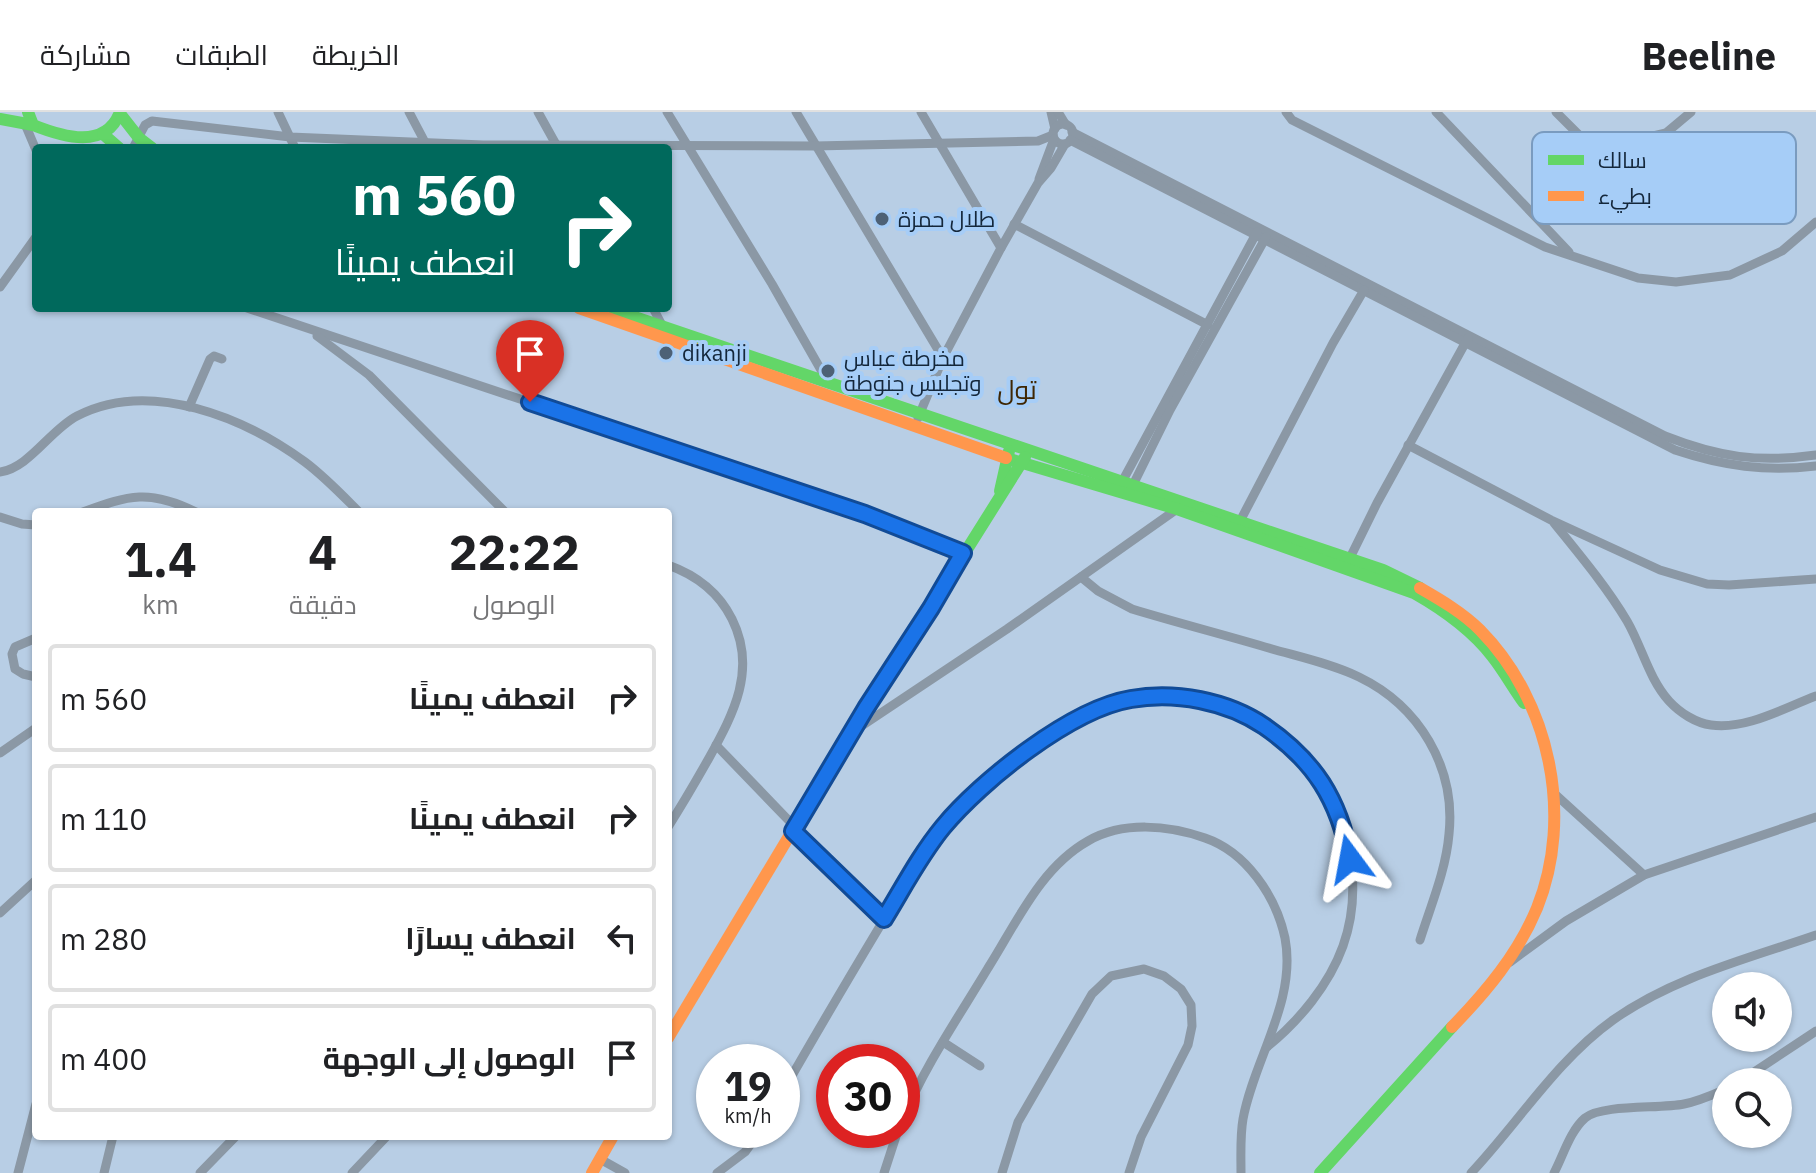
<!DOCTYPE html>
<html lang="ar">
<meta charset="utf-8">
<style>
body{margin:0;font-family:"IBM Plex Sans",Cairo,sans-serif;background:#f2f2f2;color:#202124;direction:rtl;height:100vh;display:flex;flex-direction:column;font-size:30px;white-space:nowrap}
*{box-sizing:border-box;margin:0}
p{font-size:26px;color:#757577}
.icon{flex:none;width:44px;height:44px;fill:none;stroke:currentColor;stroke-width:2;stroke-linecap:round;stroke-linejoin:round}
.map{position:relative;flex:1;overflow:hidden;direction:ltr}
.sheet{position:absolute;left:32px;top:396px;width:640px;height:632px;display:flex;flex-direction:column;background:#fff;border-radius:8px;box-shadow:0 2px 6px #0004;direction:rtl}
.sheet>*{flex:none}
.guide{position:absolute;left:32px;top:32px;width:640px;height:168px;border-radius:8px;box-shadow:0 2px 6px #0004;direction:rtl;background:#00695c;color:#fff;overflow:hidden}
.controls{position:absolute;left:1712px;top:860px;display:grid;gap:16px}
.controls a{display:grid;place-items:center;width:80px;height:80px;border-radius:50%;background:#fff;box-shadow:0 2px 6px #0004;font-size:40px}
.speed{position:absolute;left:696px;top:932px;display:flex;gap:16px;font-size:40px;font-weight:700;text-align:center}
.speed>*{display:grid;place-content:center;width:104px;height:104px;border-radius:50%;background:#fff;box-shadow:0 2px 6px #0004;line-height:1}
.speed small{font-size:20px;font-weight:400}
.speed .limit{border:12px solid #d22;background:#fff;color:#111}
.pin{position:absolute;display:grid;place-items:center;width:68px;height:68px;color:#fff;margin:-82px -34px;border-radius:50% 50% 50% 0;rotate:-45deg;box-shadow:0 0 8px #0007}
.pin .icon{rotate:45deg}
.me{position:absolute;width:88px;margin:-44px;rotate:347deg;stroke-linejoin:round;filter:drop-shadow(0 0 6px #0008)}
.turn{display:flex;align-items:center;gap:28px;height:168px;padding:0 24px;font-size:36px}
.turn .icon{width:104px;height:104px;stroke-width:2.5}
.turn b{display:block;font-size:56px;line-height:68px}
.eta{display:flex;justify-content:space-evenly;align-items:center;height:136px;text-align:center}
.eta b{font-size:48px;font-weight:700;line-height:56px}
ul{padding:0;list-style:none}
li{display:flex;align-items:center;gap:24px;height:108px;margin:0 16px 12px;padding:0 8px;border:4px solid #e0e0e0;border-radius:8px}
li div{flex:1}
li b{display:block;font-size:30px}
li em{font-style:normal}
header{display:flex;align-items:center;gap:48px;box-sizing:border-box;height:112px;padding:0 40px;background:#fff;border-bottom:2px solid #e0e0e0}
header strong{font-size:38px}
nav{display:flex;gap:44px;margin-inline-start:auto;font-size:28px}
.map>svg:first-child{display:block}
</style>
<header>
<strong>Beeline</strong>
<nav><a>الخريطة</a><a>الطبقات</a><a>مشاركة</a></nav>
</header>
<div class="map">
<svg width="1816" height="1061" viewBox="0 0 1816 1061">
<rect width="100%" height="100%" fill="#b8cee5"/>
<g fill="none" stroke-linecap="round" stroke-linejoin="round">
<g stroke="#8b98a5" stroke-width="9">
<polyline points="278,0 295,36"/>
<polyline points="409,0 428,36"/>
<polyline points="538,0 558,36"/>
<polyline points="667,0 772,172 829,272"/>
<polyline points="796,0 943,246"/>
<polyline points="921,0 1001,136"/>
<polyline points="1051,0 1055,17"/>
<polyline points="1058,0 1066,13"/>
<polyline points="1286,0 1292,8 1545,135 1638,166 1676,170 1730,163 1782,139 1816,110"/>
<polyline points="1436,0 1569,140"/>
<polyline points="1556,0 1582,26 1597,32 1615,33 1666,21 1691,0"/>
<polyline points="25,12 36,38"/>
<circle cx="1063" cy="22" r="10"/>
<path d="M1072 20 1665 324C1718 345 1759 351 1816 343"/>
<path d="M1070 28 1675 338C1723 354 1766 360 1816 354"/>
<polyline points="133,36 145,13 152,9 290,25 483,33 815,34 1038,29 1053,23"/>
<polyline points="1039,67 1054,27"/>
<polyline points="1014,112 1208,213"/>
<polyline points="0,175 36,125"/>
<polyline points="247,196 865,402 963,441"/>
<polyline points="653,196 664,217"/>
<polyline points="317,224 369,263 505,400"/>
<polyline points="189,295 210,247 214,244 222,247"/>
<polyline points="918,306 943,246 1001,136 1038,71 1051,56 1065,32"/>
<polyline points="1408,333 1551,408 1660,458 1707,472 1729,473 1816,467"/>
<path d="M0 360C29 356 50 318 77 304 150 266 245 306 305 350 325 365 342 383 359 400"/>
<polyline points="1122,370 1257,120"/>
<polyline points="1130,379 1170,298 1266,125"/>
<path d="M83 400C129 383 150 377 196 400"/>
<polyline points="0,405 22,412 36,413"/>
<path d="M1554 411C1579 442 1606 474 1627 509 1642 535 1649 567 1669 589 1680 601 1696 611 1711 613 1746 618 1784 596 1816 584"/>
<polyline points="1237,415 1333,231 1364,178"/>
<polyline points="1347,452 1377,391 1468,226"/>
<path d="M668 453C696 463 719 481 732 507 757 557 734 601 709 646 696 669 682 693 668 715"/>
<path d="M1081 465 1098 479 1132 497C1178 511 1225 523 1272 537 1300 545 1332 552 1359 565 1419 594 1456 655 1449 722 1446 758 1431 793 1420 828"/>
<polyline points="36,526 15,535 12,542 15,557 23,562 36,565"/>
<polyline points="854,619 1007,517 1177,397"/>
<polyline points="716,633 795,715"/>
<polyline points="0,641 36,616"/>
<polyline points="1556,683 1644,763"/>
<polyline points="793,719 884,807"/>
<polyline points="0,801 36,768"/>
<polyline points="1510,850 1566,809 1644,763 1816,705"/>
<polyline points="943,930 980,954"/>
<polyline points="1739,970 1816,919"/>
<path d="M782 981C814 925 847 869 880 814 906 771 930 725 966 690 1005 651 1073 599 1128 587 1161 580 1199 586 1230 597 1322 629 1376 742 1343 834 1329 873 1299 909 1267 935"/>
<path d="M902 1009C924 955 958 906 988 856 1016 812 1040 756 1088 729 1123 709 1168 713 1205 726 1246 740 1276 784 1285 826 1297 889 1254 947 1243 1007 1240 1024 1241 1043 1241 1061"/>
<polyline points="600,1047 625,1061"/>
<polyline points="18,1061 36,992"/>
<polyline points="104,1061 113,1024"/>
<polyline points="200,1061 236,1024"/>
<polyline points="352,1061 387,1024"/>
<polyline points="717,1061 745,1040 761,1018"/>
<polyline points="884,1061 898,1018"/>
<polyline points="1002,1061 1018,1010 1092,882 1111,864 1144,857 1164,864 1181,877 1191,893 1192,914 1188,933 1141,1025 1129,1061"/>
<path d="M1471 1061C1518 1011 1557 948 1613 908 1674 865 1747 847 1816 823"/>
<path d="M1554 1061C1563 1044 1570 1019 1585 1006 1602 992 1660 997 1684 992 1699 989 1712 983 1726 977"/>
</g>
<g stroke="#63d668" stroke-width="12">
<path d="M28 0 33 13C63 25 106 38 120 0"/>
<polyline points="121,3 139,26 152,36"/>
<polyline points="0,7 33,13"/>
<polyline points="103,22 119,36"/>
<polyline points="608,196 1383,458 1420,476"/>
<path d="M1006 346 1177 397 1414 481C1444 498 1471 517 1492 544 1504 559 1513 576 1524 591"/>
<polyline points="1000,379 1009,339"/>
<polyline points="836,646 1025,345"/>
<polyline points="1320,1061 1452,915"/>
</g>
<g stroke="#ff974d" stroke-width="12">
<polyline points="579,196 1006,346"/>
<path d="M1420 476C1441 488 1463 501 1480 518 1550 589 1574 704 1537 796 1518 842 1486 880 1452 915"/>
<polyline points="668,926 836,646"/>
<polyline points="592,1061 613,1024"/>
</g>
</g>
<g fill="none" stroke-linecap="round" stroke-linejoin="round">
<defs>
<path id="route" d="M530 290 865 402 963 441 931 496 866 596 793 719 884 807C903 776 920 743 943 715 981 669 1071 597 1131 587 1175 579 1227 589 1264 614 1315 649 1339 688 1350 747"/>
</defs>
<use href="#route" stroke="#114b97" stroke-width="20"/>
<use href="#route" stroke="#1a73e8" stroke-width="14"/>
</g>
<g fill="#4d6176" stroke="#a6cdf7" stroke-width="3">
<circle cx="882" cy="107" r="8"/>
<circle cx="666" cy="241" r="8"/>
<circle cx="828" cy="259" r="8"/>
</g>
<g text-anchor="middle" stroke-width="8" stroke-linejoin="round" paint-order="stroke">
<g font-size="22" fill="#14273b" stroke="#a6cdf7" text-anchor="start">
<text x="898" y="115">طلال حمزة</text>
<text x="682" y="249">dikanji</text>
<text x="844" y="254">مخرطة عباس<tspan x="844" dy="25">وتجليس جنوطة</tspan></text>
</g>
<g font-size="26" fill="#3e2603" stroke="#a6cdf7">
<text x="1017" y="287">تول</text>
</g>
</g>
<rect x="1532" y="20" width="264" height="92" rx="12" fill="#a6cdf7" stroke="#7a9bbf" stroke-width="2"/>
<rect x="1548" y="43" width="36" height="10" fill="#63d668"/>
<rect x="1548" y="79" width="36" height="10" fill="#ff974d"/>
<g font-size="22" fill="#14273b">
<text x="1598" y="56">سالك</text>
<text x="1598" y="92">بطيء</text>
</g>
</svg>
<div class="controls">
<a><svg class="icon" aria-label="sound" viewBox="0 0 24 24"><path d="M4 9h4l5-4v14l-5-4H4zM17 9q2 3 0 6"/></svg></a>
<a><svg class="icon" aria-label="search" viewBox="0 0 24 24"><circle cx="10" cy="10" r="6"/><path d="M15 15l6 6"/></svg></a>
</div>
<div class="speed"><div>19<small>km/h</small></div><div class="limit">30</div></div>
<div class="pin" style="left:530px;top:290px;background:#d93025"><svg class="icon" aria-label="arrive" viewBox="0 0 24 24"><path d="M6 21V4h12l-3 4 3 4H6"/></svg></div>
<svg class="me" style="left:1350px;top:747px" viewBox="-20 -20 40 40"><path d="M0-17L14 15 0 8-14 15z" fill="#1a73e8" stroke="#fff" stroke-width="4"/></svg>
<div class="guide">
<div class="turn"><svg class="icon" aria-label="right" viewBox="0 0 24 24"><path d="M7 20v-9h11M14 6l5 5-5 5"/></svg><div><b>560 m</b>انعطف يمينًا</div></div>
</div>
<section class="sheet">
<div class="eta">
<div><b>22:22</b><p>الوصول</p></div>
<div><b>4</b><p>دقيقة</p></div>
<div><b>1.4</b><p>km</p></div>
</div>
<ul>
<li><svg class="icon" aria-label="right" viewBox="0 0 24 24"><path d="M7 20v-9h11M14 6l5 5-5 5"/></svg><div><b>انعطف يمينًا</b></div><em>560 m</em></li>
<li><svg class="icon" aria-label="right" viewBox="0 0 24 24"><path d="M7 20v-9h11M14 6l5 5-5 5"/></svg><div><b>انعطف يمينًا</b></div><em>110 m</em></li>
<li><svg class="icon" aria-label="left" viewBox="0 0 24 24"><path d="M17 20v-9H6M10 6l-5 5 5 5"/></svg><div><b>انعطف يسارًا</b></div><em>280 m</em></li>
<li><svg class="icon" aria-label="arrive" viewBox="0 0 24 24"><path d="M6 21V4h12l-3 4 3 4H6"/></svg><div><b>الوصول إلى الوجهة</b></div><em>400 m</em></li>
</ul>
</section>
</div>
